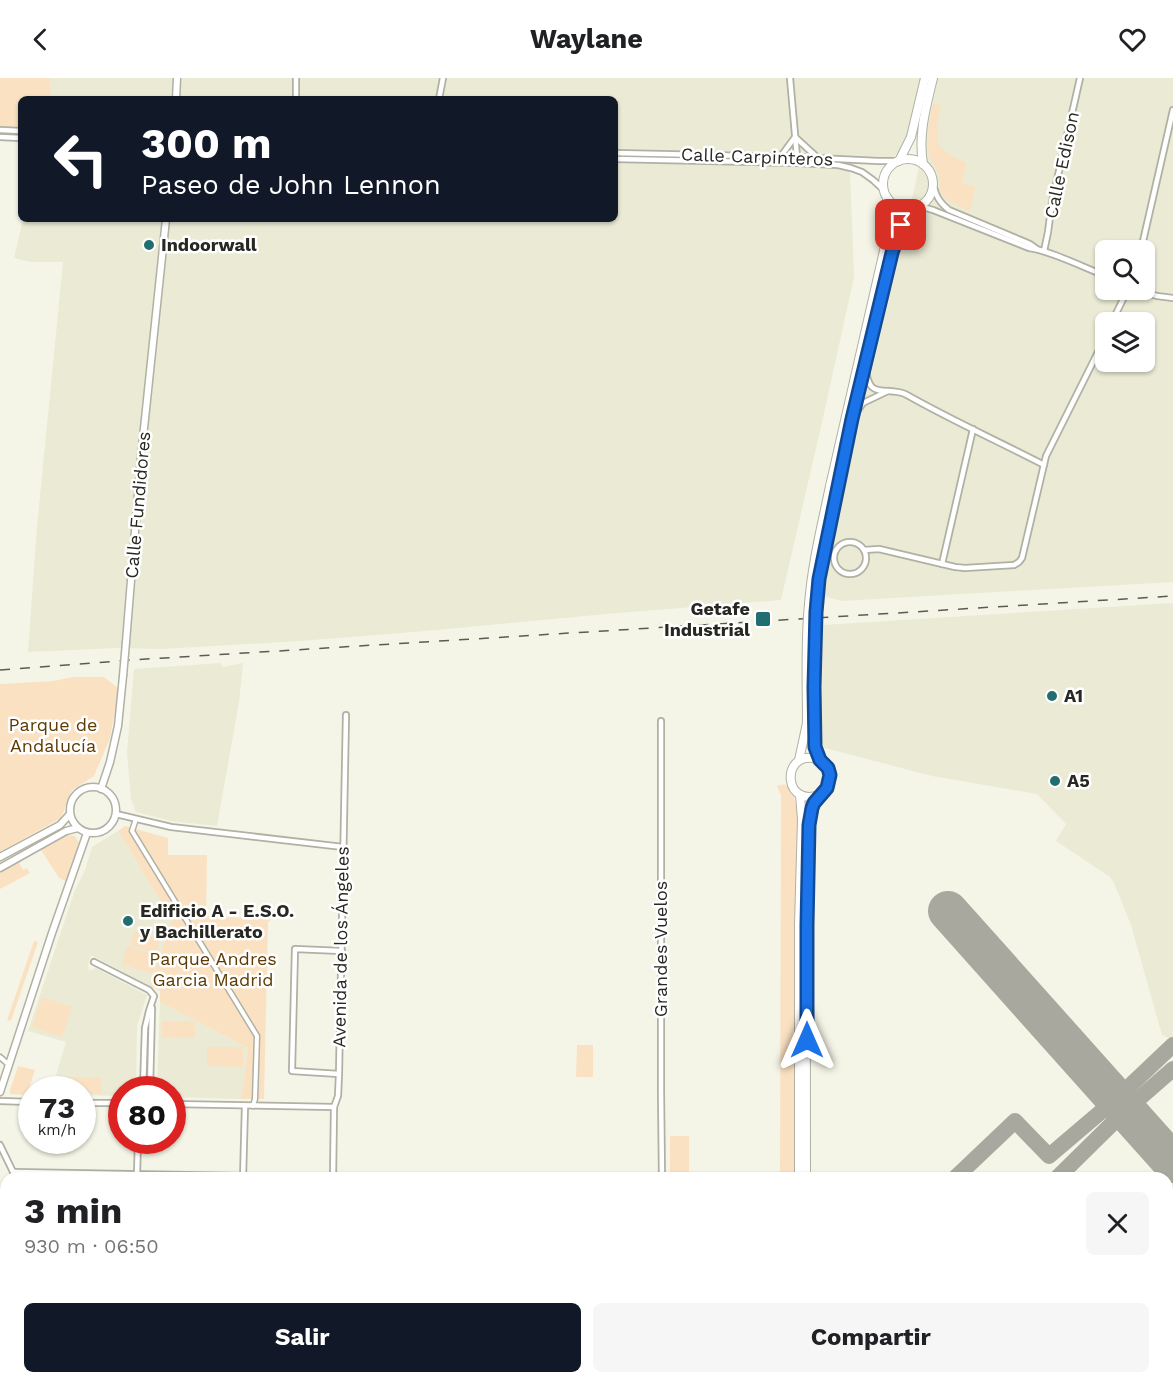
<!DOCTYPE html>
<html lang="es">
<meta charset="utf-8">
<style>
body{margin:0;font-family:"Work Sans",sans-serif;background:#f6f6f6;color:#202124;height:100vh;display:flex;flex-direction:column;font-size:22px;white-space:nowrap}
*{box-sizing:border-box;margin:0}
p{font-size:20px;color:#757577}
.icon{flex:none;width:33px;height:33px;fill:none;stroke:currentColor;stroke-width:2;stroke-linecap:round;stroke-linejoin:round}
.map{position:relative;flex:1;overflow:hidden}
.drawer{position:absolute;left:0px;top:1094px;width:1173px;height:212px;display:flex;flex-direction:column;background:#fff;border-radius:18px 18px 0 0;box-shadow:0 2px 4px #0004}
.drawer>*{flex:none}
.guide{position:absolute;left:18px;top:18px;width:600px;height:126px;border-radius:9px;box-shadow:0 2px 4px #0004;background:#111827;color:#fff;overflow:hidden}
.controls{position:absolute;left:1095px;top:162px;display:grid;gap:12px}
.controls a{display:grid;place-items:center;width:60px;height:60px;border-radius:9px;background:#fff;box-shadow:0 2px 4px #0004;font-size:30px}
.speed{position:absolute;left:18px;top:998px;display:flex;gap:12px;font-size:30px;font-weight:700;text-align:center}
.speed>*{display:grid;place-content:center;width:78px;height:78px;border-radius:50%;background:#fff;box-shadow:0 2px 4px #0004;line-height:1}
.speed small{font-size:15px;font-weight:400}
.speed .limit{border:9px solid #d22;background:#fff;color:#111}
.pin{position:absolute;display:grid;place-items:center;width:51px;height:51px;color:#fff;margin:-26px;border-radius:12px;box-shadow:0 3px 9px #0006}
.me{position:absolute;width:66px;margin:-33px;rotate:0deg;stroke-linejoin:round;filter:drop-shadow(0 0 4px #0008)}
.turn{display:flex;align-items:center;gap:21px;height:126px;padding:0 24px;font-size:27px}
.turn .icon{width:78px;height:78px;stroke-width:2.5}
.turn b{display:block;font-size:42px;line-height:51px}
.round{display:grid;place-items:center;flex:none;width:63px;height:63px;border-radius:9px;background:#f6f6f6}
.headline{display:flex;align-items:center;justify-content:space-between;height:102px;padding:0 24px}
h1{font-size:36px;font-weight:700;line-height:45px}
.primary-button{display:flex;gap:12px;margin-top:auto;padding:12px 24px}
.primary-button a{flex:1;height:69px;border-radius:9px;background:#111827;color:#fff;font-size:24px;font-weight:700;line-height:69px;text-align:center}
.primary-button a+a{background:#f6f6f6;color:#202124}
header{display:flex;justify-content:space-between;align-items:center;height:78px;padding:0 24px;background:#fff;font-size:27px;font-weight:700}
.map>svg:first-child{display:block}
</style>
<header><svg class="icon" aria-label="back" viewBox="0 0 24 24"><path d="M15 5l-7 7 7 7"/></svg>Waylane<svg class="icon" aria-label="heart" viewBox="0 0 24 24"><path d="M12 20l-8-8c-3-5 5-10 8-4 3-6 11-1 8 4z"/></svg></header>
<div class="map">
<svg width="1173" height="1304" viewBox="0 0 1173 1304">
<rect width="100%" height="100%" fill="#f5f5e7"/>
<g fill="#eaead5" fill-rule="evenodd">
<polygon points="50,0 921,0 908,55 901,72 891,81 854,78 850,92 854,199 823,340 781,522 606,536 426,553 300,563 161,571 117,570 28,574 37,449 63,184 30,184 14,180 23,141 615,141 615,21 51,21"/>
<path d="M938 0H1173V504L841 523 824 518V495L905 154ZM1106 172H1144V212H1106ZM1106 244H1144V284H1106Z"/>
<polygon points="1173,525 1173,962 1162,957 1131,847 1114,805 1110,799 1056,763 1066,746 1037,716 932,698 821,669 823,547"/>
<polygon points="221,585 223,589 243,585 239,624 217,748 171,743 136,734 131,721 127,675 134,591"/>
<polygon points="118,753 172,842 150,908 91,877 88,887 89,893 96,890 147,917 137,948 136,1011 122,1011 121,1018 83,1017 82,1011 52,1011 66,964 28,953 75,812 85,792 92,769"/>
<polygon points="160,924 248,970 241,1021 173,1019 172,1011 157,1011"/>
<rect x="914" y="1299" width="68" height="5"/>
</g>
<g fill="#fae1c2">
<polygon points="0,0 50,0 51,21 21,21 21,50 0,49"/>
<polygon points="933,25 941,28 937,49 937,66 949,76 966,85 966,87 962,105 975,109 970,133 948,123 941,116 939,97 930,79 928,69 929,43"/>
<polygon points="73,599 104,599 119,611 110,660 94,698 72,712 61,740 0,774 0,606 53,603"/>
<polygon points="785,706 794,720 799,738 796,818 795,1100 780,1099 781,717 777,708"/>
<polygon points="125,748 168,760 168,777 207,777 206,838 270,841 270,843 268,844 264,1021 241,1021 248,970 160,924 160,913 150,908 172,842 118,753"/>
<polygon points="67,757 75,758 79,765 66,803 59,800 41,772"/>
<polygon points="19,784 23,792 27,790 30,795 0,811 0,794"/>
<polygon points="135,852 160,861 156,876 130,867"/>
<polygon points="34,863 38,864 11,943 7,942"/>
<polygon points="127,868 158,878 152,896 122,886"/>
<polygon points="42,919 72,929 62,959 32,949"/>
<polygon points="162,943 195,943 195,960 162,959"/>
<polygon points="577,967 593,967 593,999 576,999"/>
<polygon points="207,969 243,969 243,989 207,988"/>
<polygon points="18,988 35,992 27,1017 10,1016 10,1012"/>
<polygon points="62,999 101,1000 101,1016 83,1016 82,1011 62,1011"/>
<rect x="670" y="1058" width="19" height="38"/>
</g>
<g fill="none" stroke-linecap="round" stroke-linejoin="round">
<g stroke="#a8a89e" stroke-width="16">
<polyline points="1116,1021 1173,967"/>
<polyline points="1126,1032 1173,991"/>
<polyline points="955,1100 1015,1043 1049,1078 1116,1021 1126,1032 1057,1100"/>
<polyline points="1112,1299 1116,1304"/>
</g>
<polyline stroke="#a8a89e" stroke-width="40" points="948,833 1173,1085"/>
<defs>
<g id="pedestrian">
<polyline points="136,741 132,753 257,958 255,1021 253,1028"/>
<polyline points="0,979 8,986"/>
</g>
<g id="minor">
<polyline points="790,0 797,79"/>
<polyline points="296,21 296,0"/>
<polyline points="439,21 443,0"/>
<polyline points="0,52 21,53"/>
<polyline points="0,59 21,60"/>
<polyline points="615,75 797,79 878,83 899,83"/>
<polyline points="781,78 795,59 819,81"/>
<polyline points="615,81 797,85 838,87 851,90 862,94 873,102 884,112"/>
<path d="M933 106C936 118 939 124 949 132L1030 166 1037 171"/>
<path d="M919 128 933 132 1029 170C1049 172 1085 190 1106 198"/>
<polyline points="1141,172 1173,32"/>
<polyline points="1044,173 1048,154 1052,124 1080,0"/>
<polyline points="1121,212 1123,215 1129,217 1135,215 1137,212"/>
<polyline points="1137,212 1157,218 1173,220"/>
<polyline points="1112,244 1125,217"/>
<path d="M866 292C867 298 867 304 872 309 879 316 895 310 907 317 951 342 998 363 1044 387"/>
<polyline points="854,338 863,325 888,313"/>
<circle cx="850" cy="480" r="16"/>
<polyline points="864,472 879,471 955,489 965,490 1014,487 1019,484 1022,480 1046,378 1106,258"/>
<polyline points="942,486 973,351"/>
<polyline points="661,643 661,1013 662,1100"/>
<polyline points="116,736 171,749 343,769"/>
<polyline points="94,884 149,912 154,918 149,933 145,950 143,1011"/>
<polyline points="339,996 292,993 295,871 342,873"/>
<polyline points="150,1011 152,930"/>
<polyline points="0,1023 32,1024"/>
<polyline points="82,1025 122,1025"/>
<polyline points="172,1026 334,1029"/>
<polyline points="0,1067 16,1100"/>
<polyline points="14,1094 243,1098"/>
<polyline points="137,1097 138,1062"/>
<polyline points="243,1100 245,1028"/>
<polyline points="333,1100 334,1029 338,1018 339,996 346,637"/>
<polyline points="0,1126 6,1119"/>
<polyline points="0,1229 6,1222"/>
<polyline points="0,1256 6,1261"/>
<polyline points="0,1281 6,1274"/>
<polyline points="56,1299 62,1304"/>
<polyline points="118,1299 120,1304"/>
<polyline points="29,1304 33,1299"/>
<polyline points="238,1304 238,1299"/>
<polyline points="330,1304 330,1299"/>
<polyline points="661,1304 661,1299"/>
</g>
<g id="tertiary">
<polyline points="176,21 177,0"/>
<polyline points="126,564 141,379 166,141"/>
<circle cx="93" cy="732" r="23"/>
<polyline points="101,711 110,684 118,648 123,598"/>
<polyline points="0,779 60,747 70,736"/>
<polyline points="0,790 66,753 78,750"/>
<polyline points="0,1014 52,855 87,755"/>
</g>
<g id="trunk">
<circle cx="908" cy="106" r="25"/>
<polyline points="899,83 911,59 925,0"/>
<path d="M923 86C918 56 926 29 933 0"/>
<polyline points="830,408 886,164 889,144 887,120"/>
<polyline points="837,411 852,341 896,161 901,147 911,131"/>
<polyline points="814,609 815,669 820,682"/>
<polyline points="799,682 807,645"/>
<polyline points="799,1100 799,846 802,741 800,717"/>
<path d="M806 1100C806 996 805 892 808 789 809 770 806 747 812 729 817 715 837 707 827 690 824 684 819 681 813 680 781 675 783 732 822 716"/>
<polyline points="798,1304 798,1299"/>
<polyline points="806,1304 806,1299"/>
</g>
</defs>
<use href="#pedestrian" stroke="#b0b1a4" stroke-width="7"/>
<use href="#minor" stroke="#b0b1a4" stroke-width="8"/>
<use href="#tertiary" stroke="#b0b1a4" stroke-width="9"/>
<use href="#trunk" stroke="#b0b1a4" stroke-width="10"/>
<use href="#pedestrian" stroke="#fff" stroke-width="4"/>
<use href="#minor" stroke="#fff" stroke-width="4.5"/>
<use href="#tertiary" stroke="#fff" stroke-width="6"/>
<use href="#trunk" stroke="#fff" stroke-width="8"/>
<polyline stroke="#5b5b54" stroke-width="1.5" stroke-dasharray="10 10" stroke-linecap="butt" points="0,592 131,582 1173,518"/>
<defs>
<polyline id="tertiary-bridge" points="123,598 126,564"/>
<g id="trunk-bridge">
<polyline points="814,609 816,534 819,501 837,411"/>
<path d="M807 645C807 606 805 565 809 526 812 486 822 447 830 408"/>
</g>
</defs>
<use href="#tertiary-bridge" stroke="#b0b1a4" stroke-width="9" stroke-linecap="butt"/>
<use href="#trunk-bridge" stroke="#b0b1a4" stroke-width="10" stroke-linecap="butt"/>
<use href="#tertiary-bridge" stroke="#fff" stroke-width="6"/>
<use href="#trunk-bridge" stroke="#fff" stroke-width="8"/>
</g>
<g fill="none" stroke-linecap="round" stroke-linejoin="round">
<defs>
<polyline id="route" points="807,962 807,847 809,747 812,730 814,725 827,710 830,697 828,690 820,682 815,669 814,609 816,534 819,501 852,341 892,175 901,147"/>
</defs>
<use href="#route" stroke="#114b97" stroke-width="15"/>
<use href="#route" stroke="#1a73e8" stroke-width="10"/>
</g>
<g fill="#216d70" stroke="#fff" stroke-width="2">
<circle cx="149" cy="167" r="6"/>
<rect x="755" y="533" width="16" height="16" rx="3"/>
<circle cx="1052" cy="618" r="6"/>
<circle cx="1055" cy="703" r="6"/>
<circle cx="128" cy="843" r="6"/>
</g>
<g text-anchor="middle" stroke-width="5" stroke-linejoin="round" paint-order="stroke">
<g font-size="18" fill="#282823" stroke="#fff">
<text transform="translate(757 79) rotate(2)" y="6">Calle Carpinteros</text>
<text transform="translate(1062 87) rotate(-78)" y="6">Calle Edison</text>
<text transform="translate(138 427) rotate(-85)" y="6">Calle Fundidores</text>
<text transform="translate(341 869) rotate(-89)" y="6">Avenida de los Ángeles</text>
<text transform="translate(661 871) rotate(-90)" y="6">Grandes Vuelos</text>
</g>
<g font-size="18" font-weight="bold" fill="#282823" stroke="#fff" text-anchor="start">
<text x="161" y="173">Indoorwall</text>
<text x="750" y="537" text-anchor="end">Getafe<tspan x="750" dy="21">Industrial</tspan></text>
<text x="1064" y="624">A1</text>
<text x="1067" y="709">A5</text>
<text x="140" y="839">Edificio A - E.S.O.<tspan x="140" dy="21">y Bachillerato</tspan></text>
</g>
<g font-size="18" fill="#5e3b02" stroke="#fff">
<text x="53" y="653">Parque de<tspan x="53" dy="21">Andalucía</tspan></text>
<text x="213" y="887">Parque Andres<tspan x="213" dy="21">Garcia Madrid</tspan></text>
</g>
</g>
</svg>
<div class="controls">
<a><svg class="icon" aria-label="search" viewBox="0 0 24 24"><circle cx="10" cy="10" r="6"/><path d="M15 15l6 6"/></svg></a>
<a><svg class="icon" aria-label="layers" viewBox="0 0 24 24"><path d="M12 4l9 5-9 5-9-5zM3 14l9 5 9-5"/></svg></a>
</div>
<div class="speed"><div>73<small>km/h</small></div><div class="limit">80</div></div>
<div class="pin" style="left:901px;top:147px;background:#d93025"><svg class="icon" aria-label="arrive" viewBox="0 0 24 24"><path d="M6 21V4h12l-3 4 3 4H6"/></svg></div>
<svg class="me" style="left:807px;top:962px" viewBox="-20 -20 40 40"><path d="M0-17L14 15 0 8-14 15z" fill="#1a73e8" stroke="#fff" stroke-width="4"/></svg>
<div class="guide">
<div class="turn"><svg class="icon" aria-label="left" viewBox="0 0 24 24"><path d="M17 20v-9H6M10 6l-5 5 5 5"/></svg><div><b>300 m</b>Paseo de John Lennon</div></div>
</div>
<section class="drawer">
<div class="headline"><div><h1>3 min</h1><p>930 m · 06:50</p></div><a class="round"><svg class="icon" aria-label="close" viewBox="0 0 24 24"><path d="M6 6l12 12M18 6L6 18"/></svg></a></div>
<div class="primary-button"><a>Salir</a><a>Compartir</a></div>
</section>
</div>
